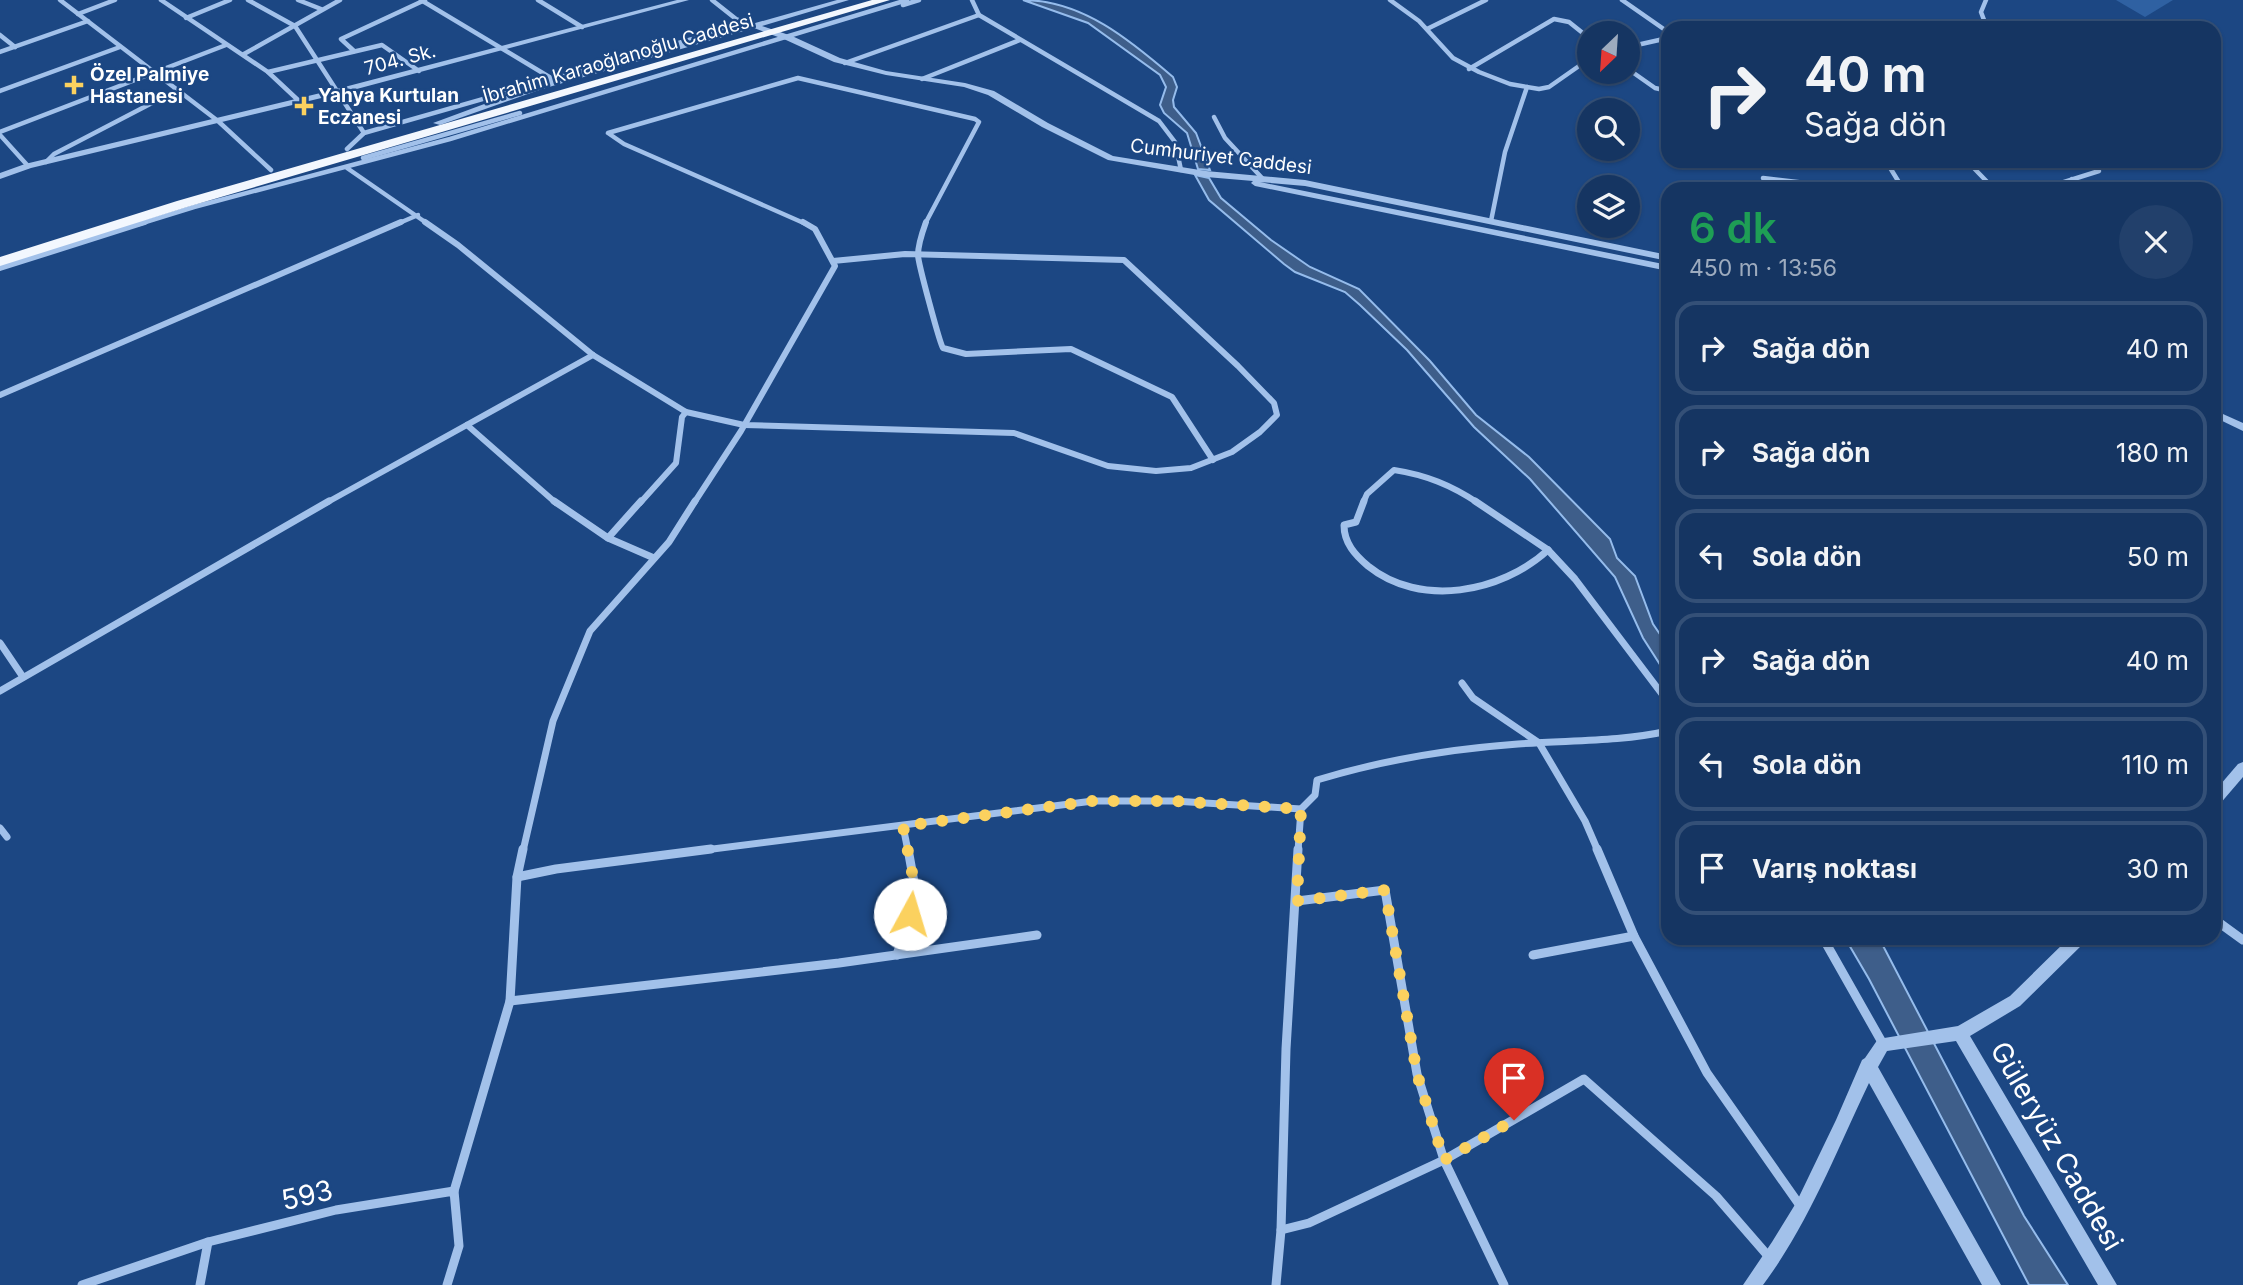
<!DOCTYPE html>
<html lang="tr">
<meta charset="utf-8">
<style>
body{margin:0;font-family:Inter,sans-serif;background:#22406b;color:#f1f3f6;height:100vh;display:flex;flex-direction:column;font-size:26px;white-space:nowrap}
*{box-sizing:border-box;margin:0}
p{font-size:23px;color:#9dabbe}
.icon{flex:none;width:38px;height:38px;fill:none;stroke:currentColor;stroke-width:2;stroke-linecap:round;stroke-linejoin:round}
.map{position:relative;flex:1;overflow:hidden}
.side{position:absolute;left:1661px;top:182px;width:560px;height:763px;display:flex;flex-direction:column;background:#153562;border-radius:21px;box-shadow:0 2px 5px #0004,0 0 0 2px #345077}
.side>*{flex:none}
.guide{position:absolute;left:1661px;top:21px;width:560px;height:147px;border-radius:21px;box-shadow:0 2px 5px #0004,0 0 0 2px #345077;background:#153562;color:#f1f3f6;overflow:hidden}
.needle{width:46px;rotate:205deg}
.controls{position:absolute;left:1577px;top:21px;display:grid;gap:14px}
.controls a{display:grid;place-items:center;width:63px;height:63px;border-radius:50%;background:#153562;box-shadow:0 2px 5px #0004,0 0 0 2px #345077;font-size:35px}
.pin{position:absolute;display:grid;place-items:center;width:60px;height:60px;color:#fff;margin:-72px -30px;border-radius:50% 50% 50% 0;rotate:-45deg;box-shadow:0 0 7px #0007}
.pin .icon{rotate:45deg}
.me{position:absolute;width:77px;margin:-38px;rotate:6deg;stroke-linejoin:round;filter:drop-shadow(0 0 5px #0008)}
.turn{display:flex;align-items:center;gap:24px;height:147px;padding:0 28px;font-size:32px}
.turn .icon{width:91px;height:91px;stroke-width:2.5}
.turn b{display:block;font-size:49px;line-height:60px}
.round{display:grid;place-items:center;flex:none;width:74px;height:74px;border-radius:37px;background:#22406b}
.head{display:flex;align-items:center;justify-content:space-between;height:119px;padding:0 28px}
h1{font-size:42px;font-weight:600;line-height:52px;color:#1e9e55}
ul{padding:0;list-style:none}
li{display:flex;align-items:center;gap:21px;height:94px;margin:0 14px 10px;padding:0 14px;border:4px solid #345077;border-radius:21px}
li div{flex:1}
li b{display:block;font-size:26px}
li em{font-style:normal}
.map>svg:first-child{display:block}
</style>
<div class="map">
<svg width="2243" height="1285" viewBox="0 0 2243 1285">
<rect width="100%" height="100%" fill="#1c4783"/>
<polygon fill="#2f61a2" points="2116,0 2173,0 2145,17"/>
<g fill="#3e5e8a" stroke="#95bcec" stroke-width="2">
<path d="M1023 0C1082 0 1130 40 1173 77L1177 87 1173 100 1174 107 1196 133 1210 170 1198 169 1187 133 1164 113 1160 105 1166 87 1160 75 1088 23Z"/>
<polygon points="1195,175 1209,178 1221,198 1271,240 1310,267 1359,289 1430,361 1476,415 1529,457 1610,539 1617,558 1635,576 1653,624 1668,646 1668,677 1643,638 1615,577 1530,479 1474,427 1407,350 1360,305 1345,292 1295,272 1284,264 1209,200"/>
<polygon points="1845,938 1879,938 2024,1216 2068,1285 2029,1285 1869,979"/>
</g>
<g fill="none" stroke-linecap="round" stroke-linejoin="round">
<g stroke="#a2c1ea" stroke-width="4.5">
<polyline points="60,0 218,121 271,170"/>
<polyline points="161,0 268,72 299,101"/>
<polyline points="248,0 295,26 364,133"/>
<polyline points="298,0 321,9"/>
<polyline points="421,0 551,78"/>
<polyline points="538,0 582,27"/>
<polyline points="712,0 736,19 753,25"/>
<polyline points="972,0 979,15 1159,121 1175,142 1181,170"/>
<polyline points="1390,0 1419,21 1453,58 1479,72 1510,84 1539,89 1549,87 1589,59"/>
<polyline points="1622,0 1668,32"/>
<polyline points="1986,0 1981,12 1987,28"/>
<polyline points="903,5 919,0"/>
<polyline points="78,14 115,0"/>
<polyline points="186,18 230,0"/>
<polyline points="1427,29 1486,0"/>
<polyline points="0,35 15,47"/>
<polyline points="1628,47 1668,38"/>
<polyline points="354,51 341,39 425,0"/>
<polyline points="0,52 88,21"/>
<polyline points="244,54 340,0"/>
<polyline points="845,63 979,15"/>
<polyline points="1469,69 1554,19 1569,22 1589,38"/>
<polyline points="1628,69 1655,88 1668,91"/>
<polyline points="268,72 382,45 419,71"/>
<polyline points="922,79 1020,40"/>
<polyline points="0,91 120,47"/>
<polyline points="1214,117 1225,138 1262,178"/>
<polyline points="0,132 226,45"/>
<polyline points="0,135 28,166"/>
<polyline points="347,149 364,133 703,36 741,21"/>
<polyline points="363,158 520,113"/>
<polyline points="1886,161 1903,189"/>
<polyline points="1967,161 1994,189"/>
<polyline points="46,162 54,154 177,90"/>
<polyline points="347,168 428,224"/>
<polyline points="1763,178 1806,183 1814,189"/>
<polyline points="2072,179 2090,189"/>
<polyline points="2042,189 2099,171"/>
<polyline points="1491,221 1505,152 1527,87"/>
<polyline points="139,224 194,207 450,139 907,0"/>
<polyline points="397,224 418,215"/>
<polyline points="806,224 624,144 608,133 798,78 975,119 979,122 925,224"/>
</g>
<g stroke="#a2c1ea" stroke-width="6">
<polyline points="425,222 458,245 593,355 686,412 744,425 1014,433 1108,466 1156,471 1191,468 1232,452 1260,432 1277,415 1274,403 1238,366 1124,260 905,254 833,261"/>
<path d="M926 222C922 233 918 244 918 255 918 263 940 344 943 348L966 354 1071 349 1172 397 1213 460"/>
<polyline points="0,268 145,222"/>
<polyline points="0,395 401,222"/>
<polyline points="467,425 556,503"/>
<polyline points="326,503 593,355"/>
<polyline points="640,503 676,463 682,417 686,412"/>
<polyline points="694,503 741,431 835,266 815,229 803,222"/>
<path d="M1363 503 1367 494 1394 470C1426 475 1451 485 1478 503"/>
</g>
<g stroke="#a2c1ea" stroke-width="7">
<polyline points="554,501 608,538 654,558"/>
<path d="M1364 501 1356 522 1344 525C1344 543 1355 555 1368 566 1420 608 1501 593 1548 550"/>
<polyline points="1475,501 1548,550"/>
<polyline points="608,538 641,501"/>
<polyline points="1548,550 1575,579 1668,702"/>
<polyline points="0,643 23,677"/>
<polyline points="1462,683 1473,698 1539,743 1585,821 1598,851"/>
<polyline points="0,691 329,501"/>
<polyline points="903,826 908,851"/>
<polyline points="0,828 7,837"/>
<polyline points="523,851 553,721 590,631 669,542 695,501"/>
<polyline points="697,851 1093,801 1174,801 1301,809"/>
<path d="M1298 851 1301 809 1315 795 1317 780C1383 760 1449 749 1518 744 1568 740 1619 742 1668 731"/>
</g>
<g stroke="#a2c1ea" stroke-width="9">
<polyline points="1597,849 1634,936 1707,1073 1801,1207"/>
<polyline points="517,877 556,869 711,849"/>
<polyline points="1297,901 1385,890 1417,1074 1444,1160 1504,1285"/>
<polyline points="2214,919 2243,940"/>
<polyline points="1823,938 1883,1044"/>
<polyline points="897,955 916,893 908,849"/>
<polyline points="1533,955 1634,936"/>
<polyline points="510,1001 839,963 1037,935"/>
<polyline points="454,1191 510,1001 517,877 523,849"/>
<polyline points="1281,1230 1309,1223 1444,1160 1584,1079 1716,1196 1769,1257"/>
<polyline points="82,1285 208,1242 336,1210 454,1191 459,1246 447,1285"/>
<polyline points="200,1285 208,1242"/>
<polyline points="1276,1285 1281,1230 1286,1049 1298,849"/>
</g>
<g fill="#a2c1ea" fill-rule="evenodd">
<polygon points="677,0 689,0 338,94 31,168 0,179 0,173 25,164 333,90"/>
<polygon points="837,0 849,0 762,26 792,36 840,58 886,71 965,83 994,91 1048,123 1113,156 1206,171 1305,180 1668,255 1668,261 1305,186 1260,182 1668,265 1668,271 1255,186 1251,183 1253,181 1206,177 1108,160 1042,127 988,95 964,87 886,75 834,62 786,40 754,28 542,89 440,125 433,123 536,85"/>
<polygon points="2214,410 2243,423 2243,431 2214,417"/>
<polygon points="2243,762 2243,777 2219,805 2214,807 2214,792 2238,764"/>
<path d="M2069 938H2086L2084 943 2020 1006 1970 1036 2117 1285H2098L1956 1041 1887 1051 1878 1067 2001 1285H1982L1869 1083C1836 1152 1809 1223 1763 1285H1743L1772 1242 1796 1203 1836 1120 1862 1060 1865 1058 1878 1039 1958 1026 2010 996Z"/>
</g>
<polygon fill="#f2f7fe" fill-rule="evenodd" points="872,0 890,0 187,207 0,266 0,257 177,201"/>
</g>
<g fill="none" stroke-linecap="round" stroke-linejoin="round">
<polyline stroke="#fbd15f" stroke-width="12" stroke-dasharray="0 21.6" points="910,914 916,893 903,826 1093,801 1174,801 1301,809 1297,901 1385,890 1417,1074 1444,1160 1514,1120"/>
</g>
<g fill="#fbd15f" stroke="#1c4783" stroke-width="2.5">
<path d="M70.5 74.5h7v7h7v7h-7v7h-7v-7h-7v-7h7z"/>
<path d="M300.5 95.5h7v7h7v7h-7v7h-7v-7h-7v-7h7z"/>
</g>
<g text-anchor="middle" stroke-width="5" stroke-linejoin="round" paint-order="stroke">
<g font-size="19" fill="#fff" stroke="#1c4783">
<text transform="translate(618 58) rotate(-16)" y="7">İbrahim Karaoğlanoğlu Caddesi</text>
<text transform="translate(400 59) rotate(-15)" y="7">704. Sk.</text>
<text transform="translate(1221 156) rotate(7)" y="7">Cumhuriyet Caddesi</text>
</g>
<g font-size="19" font-weight="bold" fill="#fff" stroke="#1c4783" text-anchor="start">
<text x="90" y="81">Özel Palmiye<tspan x="90" dy="22">Hastanesi</tspan></text>
<text x="318" y="102">Yahya Kurtulan<tspan x="318" dy="22">Eczanesi</tspan></text>
</g>
<g font-size="28" fill="#fff" stroke="#1c4783">
<text transform="translate(2057 1146) rotate(60)" y="10">Güleryüz Caddesi</text>
<text transform="translate(307 1195) rotate(-13)" y="10">593</text>
</g>
</g>
</svg>
<div class="controls">
<a><svg class="needle" viewBox="-14 -14 28 28"><path d="M0-13l5 13h-10z" fill="#e53935"/><path d="M0 13l5-13h-10z" fill="#9dabbe"/></svg></a>
<a><svg class="icon" aria-label="search" viewBox="0 0 24 24"><circle cx="10" cy="10" r="6"/><path d="M15 15l6 6"/></svg></a>
<a><svg class="icon" aria-label="layers" viewBox="0 0 24 24"><path d="M12 4l9 5-9 5-9-5zM3 14l9 5 9-5"/></svg></a>
</div>
<div class="pin" style="left:1514px;top:1120px;background:#d93025"><svg class="icon" aria-label="arrive" viewBox="0 0 24 24"><path d="M6 21V4h12l-3 4 3 4H6"/></svg></div>
<svg class="me" style="left:910px;top:914px" viewBox="-20 -20 40 40"><circle r="19" fill="#fff"/><path d="M0-13L10 11 0 6-10 11z" fill="#fbd15f"/></svg>
<div class="guide">
<div class="turn"><svg class="icon" aria-label="right" viewBox="0 0 24 24"><path d="M7 20v-9h11M14 6l5 5-5 5"/></svg><div><b>40 m</b>Sağa dön</div></div>
</div>
<section class="side">
<div class="head"><div><h1>6 dk</h1><p>450 m · 13:56</p></div><a class="round"><svg class="icon" aria-label="close" viewBox="0 0 24 24"><path d="M6 6l12 12M18 6L6 18"/></svg></a></div>
<ul>
<li><svg class="icon" aria-label="right" viewBox="0 0 24 24"><path d="M7 20v-9h11M14 6l5 5-5 5"/></svg><div><b>Sağa dön</b></div><em>40 m</em></li>
<li><svg class="icon" aria-label="right" viewBox="0 0 24 24"><path d="M7 20v-9h11M14 6l5 5-5 5"/></svg><div><b>Sağa dön</b></div><em>180 m</em></li>
<li><svg class="icon" aria-label="left" viewBox="0 0 24 24"><path d="M17 20v-9H6M10 6l-5 5 5 5"/></svg><div><b>Sola dön</b></div><em>50 m</em></li>
<li><svg class="icon" aria-label="right" viewBox="0 0 24 24"><path d="M7 20v-9h11M14 6l5 5-5 5"/></svg><div><b>Sağa dön</b></div><em>40 m</em></li>
<li><svg class="icon" aria-label="left" viewBox="0 0 24 24"><path d="M17 20v-9H6M10 6l-5 5 5 5"/></svg><div><b>Sola dön</b></div><em>110 m</em></li>
<li><svg class="icon" aria-label="arrive" viewBox="0 0 24 24"><path d="M6 21V4h12l-3 4 3 4H6"/></svg><div><b>Varış noktası</b></div><em>30 m</em></li>
</ul>
</section>
</div>
